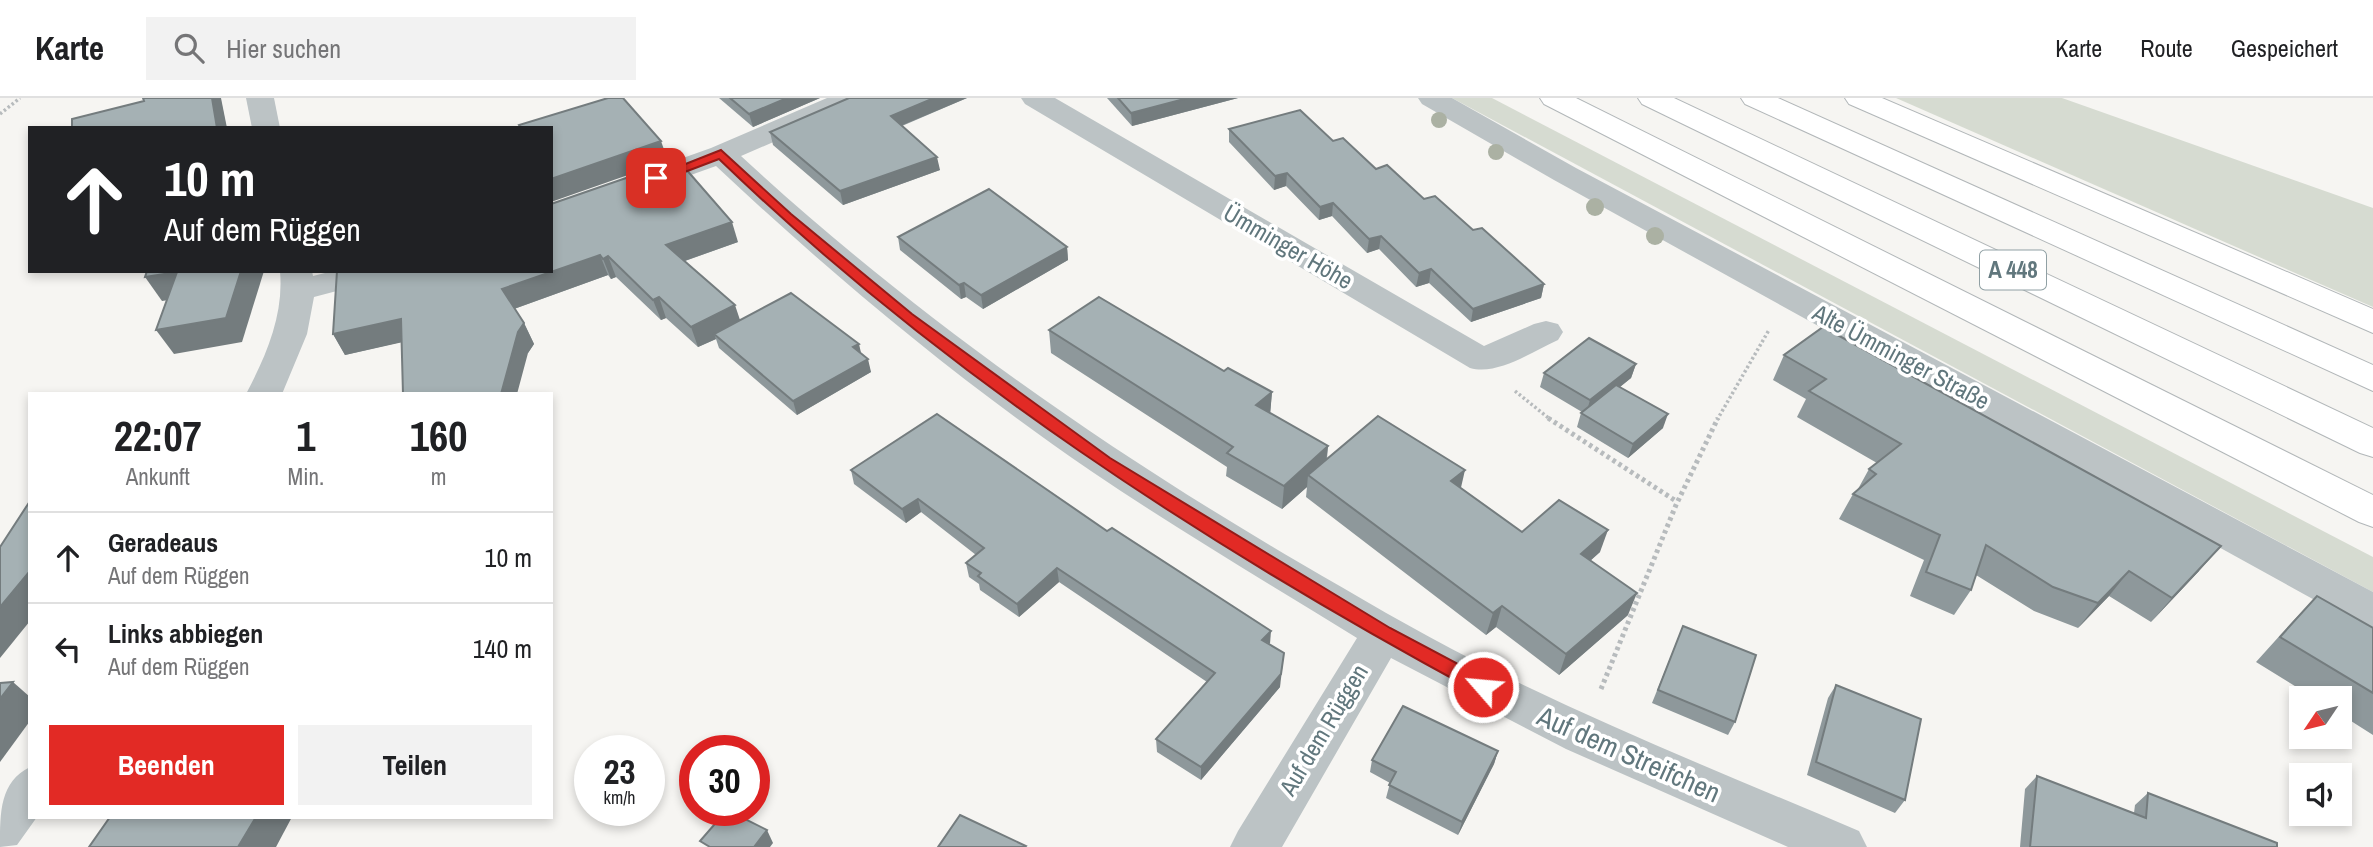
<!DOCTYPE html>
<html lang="de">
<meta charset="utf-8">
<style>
body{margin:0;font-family:"Archivo Narrow",sans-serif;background:#f2f2f2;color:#202124;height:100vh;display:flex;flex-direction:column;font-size:26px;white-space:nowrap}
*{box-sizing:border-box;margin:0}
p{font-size:23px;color:#757577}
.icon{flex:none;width:38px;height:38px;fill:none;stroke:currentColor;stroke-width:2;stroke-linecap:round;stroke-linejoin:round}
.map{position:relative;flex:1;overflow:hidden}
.side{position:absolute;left:28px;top:294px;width:525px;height:427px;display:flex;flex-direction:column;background:#fff;border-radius:0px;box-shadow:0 4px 10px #0003}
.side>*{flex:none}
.hud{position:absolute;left:28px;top:28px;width:525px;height:147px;border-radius:0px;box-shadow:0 4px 10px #0003;background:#202124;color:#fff;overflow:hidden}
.needle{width:46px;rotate:235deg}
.controls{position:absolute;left:2289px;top:588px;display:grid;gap:14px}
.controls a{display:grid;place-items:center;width:63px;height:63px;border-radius:0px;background:#fff;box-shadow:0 4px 10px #0003;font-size:35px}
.speed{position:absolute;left:574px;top:637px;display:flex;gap:14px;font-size:35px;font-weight:700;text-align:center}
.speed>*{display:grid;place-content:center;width:91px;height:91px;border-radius:50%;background:#fff;box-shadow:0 4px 10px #0003;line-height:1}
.speed small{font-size:18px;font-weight:400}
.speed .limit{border:10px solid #d22;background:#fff;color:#111}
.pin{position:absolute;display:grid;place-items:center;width:60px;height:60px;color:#fff;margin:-30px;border-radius:14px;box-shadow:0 4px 10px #0006}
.me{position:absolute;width:77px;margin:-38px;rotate:297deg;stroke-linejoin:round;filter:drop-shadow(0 0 5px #0008)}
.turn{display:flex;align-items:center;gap:24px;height:147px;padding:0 21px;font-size:32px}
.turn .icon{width:91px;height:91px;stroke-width:2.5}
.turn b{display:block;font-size:49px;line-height:60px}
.eta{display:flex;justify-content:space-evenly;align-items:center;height:119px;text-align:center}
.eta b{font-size:42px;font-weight:700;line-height:49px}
.primary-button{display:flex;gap:14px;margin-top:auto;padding:14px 21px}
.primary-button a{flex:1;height:80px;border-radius:0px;background:#e22a25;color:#fff;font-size:28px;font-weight:700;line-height:80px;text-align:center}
.primary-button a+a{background:#f2f2f2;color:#202124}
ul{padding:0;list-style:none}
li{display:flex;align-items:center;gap:21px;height:91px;padding:0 21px;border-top:2px solid #e0e0e0}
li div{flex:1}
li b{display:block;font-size:26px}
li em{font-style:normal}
header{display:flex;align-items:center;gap:42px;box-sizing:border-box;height:98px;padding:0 35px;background:#fff;border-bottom:2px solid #e0e0e0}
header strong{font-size:33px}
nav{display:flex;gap:38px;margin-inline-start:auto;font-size:24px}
.search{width:490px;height:63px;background:#f2f2f2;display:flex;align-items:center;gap:18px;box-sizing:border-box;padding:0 24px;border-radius:0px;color:#757577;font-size:26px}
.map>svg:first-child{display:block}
</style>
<header>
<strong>Karte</strong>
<div class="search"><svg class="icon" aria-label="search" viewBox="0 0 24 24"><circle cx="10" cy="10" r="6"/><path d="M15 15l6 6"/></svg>Hier suchen</div>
<nav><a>Karte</a><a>Route</a><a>Gespeichert</a></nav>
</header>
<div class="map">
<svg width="2373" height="749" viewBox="0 0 2373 749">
<rect width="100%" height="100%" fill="#f6f5f2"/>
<g fill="#d6dbd1">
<polygon points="1452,0 1492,0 2373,459 2373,494"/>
<polygon points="1896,0 2062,0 2373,110 2373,209"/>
</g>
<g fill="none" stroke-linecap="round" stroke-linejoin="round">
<defs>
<g id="highway">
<polygon points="1540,0 1576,0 2373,397 2373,429 2359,424 1544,6"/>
<polygon points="1638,0 1674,0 2373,330 2373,359 2360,355 1642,6"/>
<polygon points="1741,0 1778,0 2373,267 2373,293 1745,6"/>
<polygon points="1845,0 1882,0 2373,211 2373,235 1849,6"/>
</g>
</defs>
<use href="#highway" stroke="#b2b7b9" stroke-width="2"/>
<g stroke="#b7bbbd" stroke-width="3.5" stroke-dasharray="2.5 2.5" stroke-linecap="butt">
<polyline points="0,16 20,0"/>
<polyline points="1515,293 1551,322"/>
<polyline points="1717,322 1769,232"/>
</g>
<g stroke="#b7bbbd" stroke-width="5" stroke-dasharray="3.5 3.5" stroke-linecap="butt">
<polyline points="1548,320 1676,403"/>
<polyline points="1601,591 1676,407 1718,320"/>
</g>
<g fill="#bcc3c5" fill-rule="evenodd">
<polygon points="246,0 274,0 280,30 252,30"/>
<path d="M827 0H865L861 6 741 58C912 216 1100 348 1300 465 1357 498 1414 532 1473 562 1598 626 1730 678 1859 733L1867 749H1788L1566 651 1391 560 1282 749H1230L1238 733 1357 540C1268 485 1178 432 1091 373 958 282 834 179 716 68L551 127V107L711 50Z"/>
<path d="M1021 0H1055L1484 248 1534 226 1546 223 1558 226 1563 234 1558 242C1533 253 1498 278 1470 270L1025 6Z"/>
<polygon points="1418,0 1452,0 1576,70 2373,494 2373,531 2358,526 1554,82 1422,6"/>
<path d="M280 173H312L313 178 333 173H390L386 180 314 199 307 236 282 296H246C266 258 284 217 280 173Z"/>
<path d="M30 669V719H37L17 747 0 749C0 713 0 684 30 669Z"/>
</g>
<use href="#highway" fill="#fff" fill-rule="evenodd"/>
</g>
<g fill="#abb1a3">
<circle cx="1439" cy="22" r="8"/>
<circle cx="1496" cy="54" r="8"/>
<circle cx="1595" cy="109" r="9"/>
<circle cx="1655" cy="138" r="9"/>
</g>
<g fill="#8e989b">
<polygon points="719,0 820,0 753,29"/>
<polygon points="849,0 967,0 902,28 940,72 843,107 773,47 770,34"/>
<polygon points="1107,0 1238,0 1132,28"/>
<polygon points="1229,31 1333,43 1473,132 1544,186 1541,200 1471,224 1429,185 1416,189 1379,151 1367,155 1332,118 1319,122 1286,88 1274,92 1229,44"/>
<polygon points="551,106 738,144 685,163 740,222 861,255 871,274 797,317 719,250 716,241 698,249 666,220 661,222 616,179 611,181 608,177 514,211 524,225 534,246 528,255 401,244 345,257 333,236 551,173"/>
<polygon points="898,139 1067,149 1068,162 983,211 966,199 961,201 900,152"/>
<polygon points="1049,232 1224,273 1272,294 1270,315 1328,348 1327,361 1461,390 1522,434 1600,454 1590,463 1628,517 1559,577 1496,529 1486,537 1306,399 1307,389 1282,411 1226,378 1227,369 1051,255"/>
<polygon points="1784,257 2199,473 2151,524 2109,498 2078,530 2034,513 1976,477 1971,492 1954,517 1910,498 1924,462 1839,421 1853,396 1858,391 1869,371 1877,365 1797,319 1806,301 1773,282"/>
<polygon points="1636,266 1631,280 1620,289 1663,330 1628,360 1577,329 1581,315 1582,314 1540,289 1544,275"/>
<polygon points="851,372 1269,547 1280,589 1201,682 1157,654 1156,641 1207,584 1059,484 1019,519 980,492 979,486 969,479 966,465 976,457 921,414 906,425 854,386"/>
<polygon points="2317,498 2373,530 2373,637 2340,616 2340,600 2314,600 2256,564 2293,523"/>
<polygon points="1683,528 1735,624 1728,637 1652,605"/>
<polygon points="1836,587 1905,702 1895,715 1807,677 1828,600"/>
<polygon points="1498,653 1494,666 1458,737 1386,700 1390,685 1370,674 1372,662"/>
<polygon points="2037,678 2134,715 2135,707 2148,695 2277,749 2020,749 2025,691"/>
</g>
<g fill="#747c7e">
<polygon points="212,0 221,0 227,30 217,30"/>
<polygon points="787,0 820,0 753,29 749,16"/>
<polygon points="934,0 967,0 893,31 891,18"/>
<polygon points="1188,0 1238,0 1132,28 1131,15"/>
<polygon points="661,43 668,63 551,104 551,81"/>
<polygon points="937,59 940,72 843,107 840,93"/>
<polygon points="1287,75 1286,88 1274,92 1275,78"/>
<polygon points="1333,105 1332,118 1319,122 1320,109"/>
<polygon points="732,124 738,144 673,167 666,147"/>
<polygon points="1381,138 1379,151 1367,155 1369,141"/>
<polygon points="1067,149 1068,162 983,211 981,197"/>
<polygon points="600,157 608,177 511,212 502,191"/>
<polygon points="608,158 616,179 611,181 603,161"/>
<polygon points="1431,171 1429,185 1416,189 1419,175"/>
<polygon points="241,173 264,173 242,244 174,256 156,232"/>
<polygon points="177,174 194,198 162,203 145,179"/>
<polygon points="964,185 966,199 961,201 959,187"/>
<polygon points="1544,186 1541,200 1471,224 1473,211"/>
<polygon points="659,199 666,220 661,222 653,202"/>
<polygon points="735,207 742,228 714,236 716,241 698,249 691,229"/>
<polygon points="401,221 412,242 345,257 333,236"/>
<polygon points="524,225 534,246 528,255 517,296 501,296 518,234"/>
<polygon points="859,246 862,259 853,249"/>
<polygon points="868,261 871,274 797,317 793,303"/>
<polygon points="1636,266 1631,280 1586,316 1590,302"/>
<polygon points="1272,294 1270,318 1256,307"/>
<polygon points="1668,316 1663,330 1628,360 1633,346"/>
<polygon points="1328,348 1325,372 1308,377 1307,389 1282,411 1284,388"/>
<polygon points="1465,372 1460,394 1451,383"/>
<polygon points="918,401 921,414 906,425 902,411"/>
<polygon points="1608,432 1600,454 1573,478 1581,456"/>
<polygon points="2221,448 2199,473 2151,524 2172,500"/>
<polygon points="1057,470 1059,484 1019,519 1017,506"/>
<polygon points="30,473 30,523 0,560 0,509"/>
<polygon points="2129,473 2109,498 2078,530 2098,505"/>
<polygon points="1637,495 1628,517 1559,577 1566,556"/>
<polygon points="1502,508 1496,529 1486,537 1493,515"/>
<polygon points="1271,533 1270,546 1262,542"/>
<polygon points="1284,555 1280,589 1201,682 1201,669"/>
<polygon points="13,584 30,599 30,623 0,664 0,601"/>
<polygon points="1498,653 1494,666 1458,737 1462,724"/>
<polygon points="256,719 292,719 276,749 238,749"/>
<polygon points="767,732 773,745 770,749 754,749"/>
</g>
<g fill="#a5b1b4" stroke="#747c7e" stroke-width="2">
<polygon points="143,0 212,0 217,30 72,30 72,21 144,3"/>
<polygon points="608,0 623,0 661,43 551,81 551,30 521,30 519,27"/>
<polygon points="730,0 787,0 749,16"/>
<polygon points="849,0 934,0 891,18 937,59 840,93 770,34"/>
<polygon points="1118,0 1188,0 1131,15"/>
<polygon points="1300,12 1333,43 1343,40 1376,71 1387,67 1424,101 1435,98 1473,132 1482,130 1544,186 1473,211 1431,171 1419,175 1381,138 1369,141 1333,105 1320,109 1287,75 1275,78 1229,31"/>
<polygon points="678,62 732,124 666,147 735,207 691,229 659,199 653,202 608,158 603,161 600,157 502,191 524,225 518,234 501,296 403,296 401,221 333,236 337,173 551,173 551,106"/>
<polygon points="989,91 1067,149 981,197 964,185 959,187 898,139"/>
<polygon points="147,173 241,173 226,220 156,232 177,174 145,179"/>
<polygon points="791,195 859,246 853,249 868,261 793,303 714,236"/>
<polygon points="1099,199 1224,273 1228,270 1272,294 1256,307 1328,348 1284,388 1227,355 1233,349 1049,232"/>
<polygon points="1823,229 2221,448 2172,500 2129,473 2098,505 2053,489 1986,447 1971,492 1926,474 1940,437 1853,396 1876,376 1869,371 1901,346 1809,293 1826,281 1784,257"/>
<polygon points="1589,240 1636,266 1590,302 1544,275"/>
<polygon points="1616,287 1668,316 1633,346 1581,315"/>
<polygon points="937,316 1107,433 1112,430 1271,533 1262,542 1284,555 1281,576 1201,669 1156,641 1215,575 1057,470 1017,506 978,478 981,475 966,465 984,450 918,401 902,411 851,372"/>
<polygon points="1378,318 1465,372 1451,383 1522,434 1559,402 1608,432 1581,456 1637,495 1566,556 1502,508 1493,515 1308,377"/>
<polygon points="30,403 30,473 0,509 0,449"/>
<polygon points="2317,498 2373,530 2373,595 2280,539"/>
<polygon points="1683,528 1756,557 1735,624 1658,592"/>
<polygon points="13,584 0,601 0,585"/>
<polygon points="1836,587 1921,621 1905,702 1816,664"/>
<polygon points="1403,608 1498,653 1462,724 1389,687 1396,674 1372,662"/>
<polygon points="2037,678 2146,720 2148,695 2277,745 2277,749 2030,749"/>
<polygon points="727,712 767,732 754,749 710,749 700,743"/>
<polygon points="960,717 1026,748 1025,749 938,749"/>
<polygon points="110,719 256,719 238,749 89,749"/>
</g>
<path fill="#e22a25" stroke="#931b18" stroke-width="2" d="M721 52 791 116 912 216 1110 360 1390 530 1490 583 1493 589 1490 594 1483 596 1477 594C1205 447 942 276 719 61L661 83 656 84 650 80Z"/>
<g text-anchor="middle" stroke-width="7" stroke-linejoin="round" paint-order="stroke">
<rect fill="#fff" stroke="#90a0a4" stroke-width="2" x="1980" y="152.5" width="66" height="39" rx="5"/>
<g font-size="23" font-weight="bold" fill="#61777d">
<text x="2013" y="180">A 448</text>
</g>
<g font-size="24" fill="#61777d" stroke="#fff">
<text transform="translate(1288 149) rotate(30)" y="8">Ümminger Höhe</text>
<text transform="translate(1901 259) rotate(28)" y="8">Alte Ümminger Straße</text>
<text transform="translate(1324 632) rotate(-59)" y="8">Auf dem Rüggen</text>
</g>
<g font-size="28" fill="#61777d" stroke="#fff">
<text transform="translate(1629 656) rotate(24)" y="10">Auf dem Streifchen</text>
</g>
</g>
</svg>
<div class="controls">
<a><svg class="needle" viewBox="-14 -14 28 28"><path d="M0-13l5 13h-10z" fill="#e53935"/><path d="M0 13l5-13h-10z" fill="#757577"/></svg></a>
<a><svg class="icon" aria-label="sound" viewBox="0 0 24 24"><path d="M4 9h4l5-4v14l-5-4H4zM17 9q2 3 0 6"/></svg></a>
</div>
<div class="speed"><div>23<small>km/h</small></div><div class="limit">30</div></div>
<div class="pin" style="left:656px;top:80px;background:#d93025"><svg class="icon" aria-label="arrive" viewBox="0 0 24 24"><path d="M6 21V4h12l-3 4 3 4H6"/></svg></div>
<svg class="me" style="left:1483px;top:589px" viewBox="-20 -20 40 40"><circle r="17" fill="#e22a25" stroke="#fff" stroke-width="3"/><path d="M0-11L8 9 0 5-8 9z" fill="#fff"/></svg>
<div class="hud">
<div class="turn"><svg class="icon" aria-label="ahead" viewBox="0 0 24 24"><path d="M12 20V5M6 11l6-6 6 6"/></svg><div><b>10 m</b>Auf dem Rüggen</div></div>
</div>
<section class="side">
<div class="eta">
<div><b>22:07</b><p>Ankunft</p></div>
<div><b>1</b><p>Min.</p></div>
<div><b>160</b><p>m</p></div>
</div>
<ul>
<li><svg class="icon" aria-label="ahead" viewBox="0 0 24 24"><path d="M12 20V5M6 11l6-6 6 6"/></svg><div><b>Geradeaus</b><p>Auf dem Rüggen</p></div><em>10 m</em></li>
<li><svg class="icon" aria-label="left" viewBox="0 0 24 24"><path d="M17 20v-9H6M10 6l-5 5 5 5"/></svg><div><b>Links abbiegen</b><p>Auf dem Rüggen</p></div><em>140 m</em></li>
</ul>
<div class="primary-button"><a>Beenden</a><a>Teilen</a></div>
</section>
</div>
